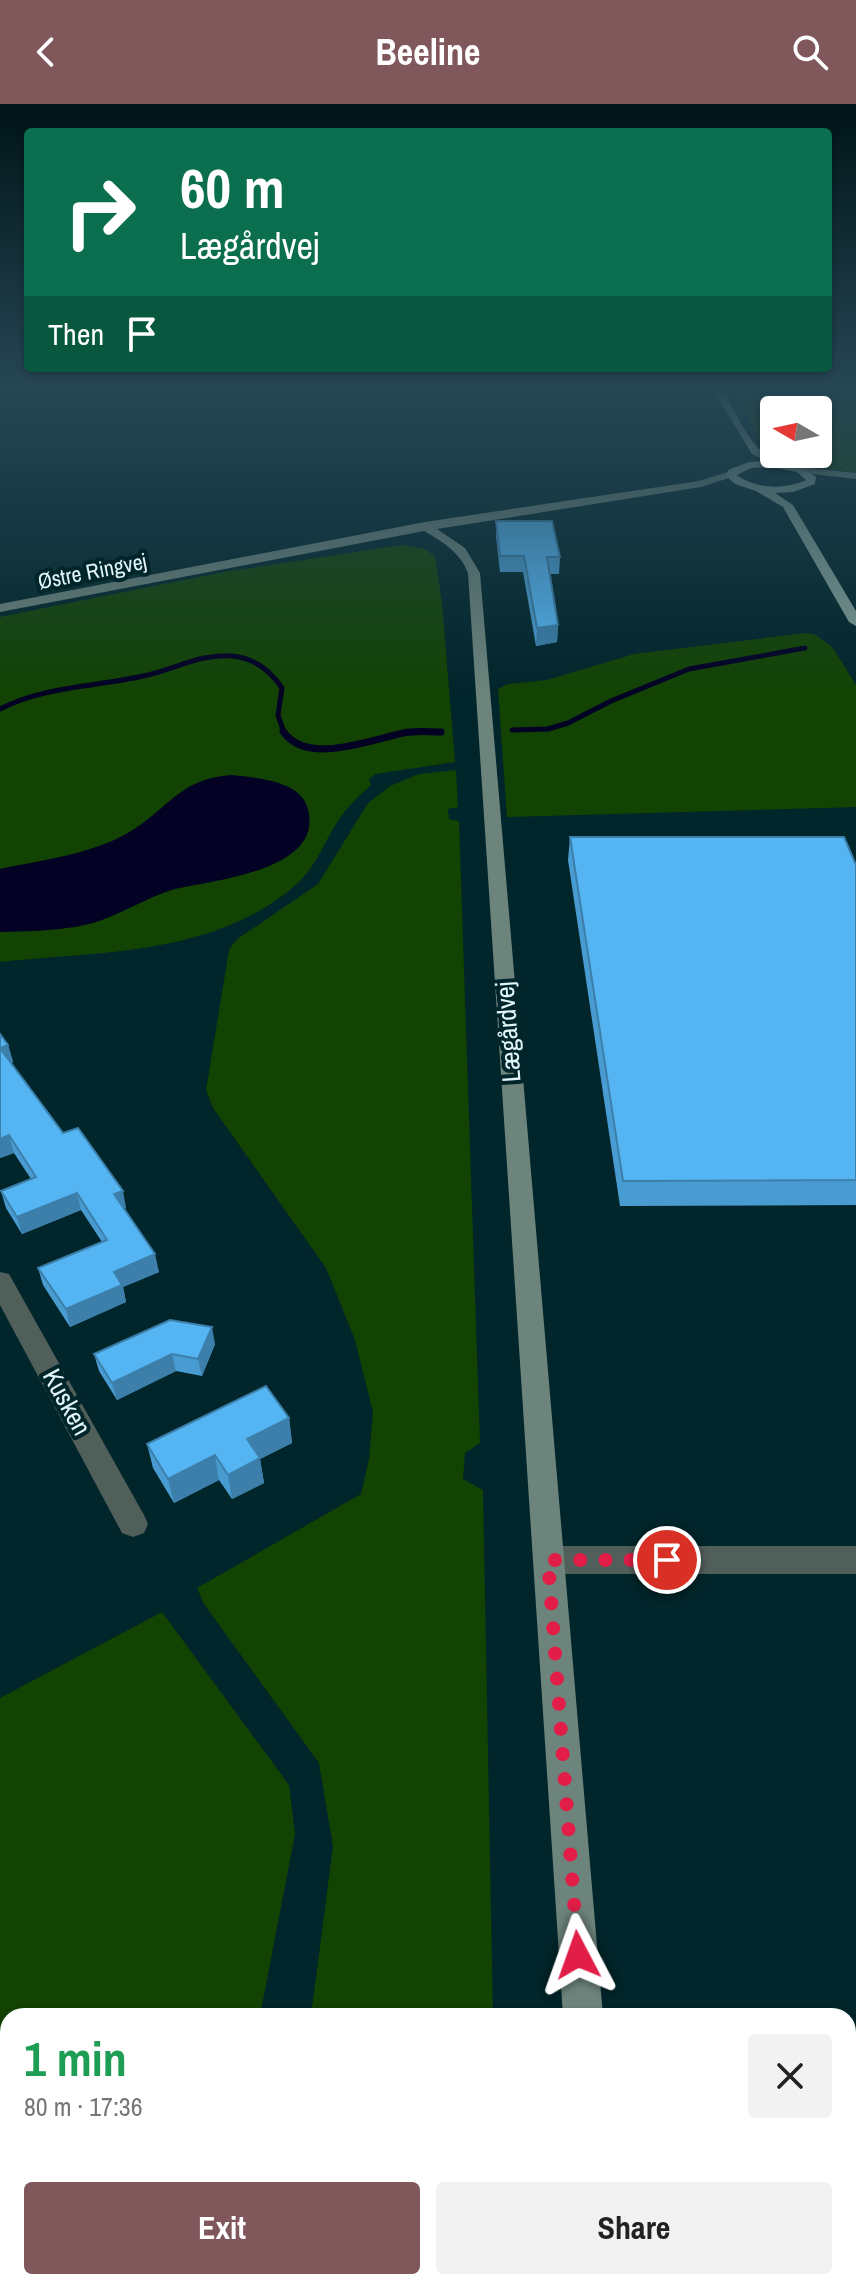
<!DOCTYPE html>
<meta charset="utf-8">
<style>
body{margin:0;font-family:"Archivo Narrow",sans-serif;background:#f2f2f2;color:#222;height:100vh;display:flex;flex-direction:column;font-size:30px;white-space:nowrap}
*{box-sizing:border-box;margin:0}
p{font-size:26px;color:#767676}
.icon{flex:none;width:44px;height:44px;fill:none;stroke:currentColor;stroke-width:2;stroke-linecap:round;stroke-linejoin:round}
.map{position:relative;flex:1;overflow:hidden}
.sheet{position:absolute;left:0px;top:1904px;width:856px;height:282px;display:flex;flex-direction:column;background:#fff;border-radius:24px 24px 0 0;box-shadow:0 2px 6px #0004}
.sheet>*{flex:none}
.top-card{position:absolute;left:24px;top:24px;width:808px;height:244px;border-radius:8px;box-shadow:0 2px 6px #0004;background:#0b6e4f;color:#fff;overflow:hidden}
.needle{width:52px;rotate:279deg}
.buttons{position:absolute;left:760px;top:292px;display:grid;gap:16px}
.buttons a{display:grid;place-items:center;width:72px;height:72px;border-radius:8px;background:#fff;box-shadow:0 2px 6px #0004;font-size:40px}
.pin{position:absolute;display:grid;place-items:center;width:68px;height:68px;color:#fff;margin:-34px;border:4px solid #fff;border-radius:50%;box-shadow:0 2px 8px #0007}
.me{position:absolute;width:88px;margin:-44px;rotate:356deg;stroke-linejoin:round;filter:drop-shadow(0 0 6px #0008)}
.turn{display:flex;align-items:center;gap:28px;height:168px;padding:0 24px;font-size:36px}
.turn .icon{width:104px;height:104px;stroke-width:2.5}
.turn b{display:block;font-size:56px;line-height:68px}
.then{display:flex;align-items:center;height:76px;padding:0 24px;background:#0003;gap:16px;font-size:30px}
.round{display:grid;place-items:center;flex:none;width:84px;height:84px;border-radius:8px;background:#f2f2f2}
.headline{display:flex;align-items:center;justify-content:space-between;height:136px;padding:0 24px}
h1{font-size:48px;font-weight:700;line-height:60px;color:#1e9e55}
.cta{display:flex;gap:16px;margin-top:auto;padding:16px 24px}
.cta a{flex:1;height:92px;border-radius:8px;background:#80585c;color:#fff;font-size:32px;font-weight:700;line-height:92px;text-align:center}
.cta a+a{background:#f2f2f2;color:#222}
header{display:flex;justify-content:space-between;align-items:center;height:104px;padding:0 24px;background:#80585c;color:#fff;font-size:36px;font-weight:700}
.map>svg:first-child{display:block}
</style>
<header><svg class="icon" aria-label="back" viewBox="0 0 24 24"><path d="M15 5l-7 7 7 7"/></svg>Beeline<svg class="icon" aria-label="search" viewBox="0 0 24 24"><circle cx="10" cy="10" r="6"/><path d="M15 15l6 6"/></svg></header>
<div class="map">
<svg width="856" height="2185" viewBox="0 0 856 2185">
<rect width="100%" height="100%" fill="#00252a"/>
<g fill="#124303">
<polygon points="730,284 856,284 856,369 802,361 776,350 818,350 818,306 774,306 774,349 765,344"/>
<path d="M402 441 424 445 435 452 442 499 455 658 376 670 369 675 371 681C359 692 347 703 338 717 324 738 317 761 298 779 217 852 102 847 0 858V513L224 468Z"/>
<polygon points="806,529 816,531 833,544 856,581 856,703 507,713 498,585 508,580 547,576 634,550"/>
<polygon points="456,666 458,703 448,705 449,715 459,717 480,1339 465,1349 463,1375 483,1386 493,1912 311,1912 333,1742 319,1659 204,1500 197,1484 361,1390 369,1355 373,1308 355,1236 326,1164 213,1004 206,986 229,846 236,836 318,780 368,699 390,682 419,670"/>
<polygon points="162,1508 289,1681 295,1730 260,1912 8,1912 8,2178 333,2178 337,2185 0,2185 0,1594"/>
<polygon points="399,2178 498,2178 499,2185 405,2185"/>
</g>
<path fill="#030124" d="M232 671C256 674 298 676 307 702 328 766 214 776 175 785 150 792 127 807 102 816 71 827 33 827 0 828V765C42 756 88 751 126 730 169 706 177 675 232 671Z"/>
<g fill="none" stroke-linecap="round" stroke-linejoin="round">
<g stroke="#030124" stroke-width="5">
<path d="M0 605C45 582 94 583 143 572 173 566 201 549 232 552 254 554 270 566 282 584L278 611 284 629"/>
<polyline points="512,626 548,625 568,619 611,597 689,565 805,544"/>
<polyline points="404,629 441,628"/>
</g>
<path stroke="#030124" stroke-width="7" d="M283 627C307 664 376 633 409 628 420 627 431 628 441 628"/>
<g fill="#515f5b" fill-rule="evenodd">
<polygon points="0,1168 9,1170 144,1411 148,1420 144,1429 133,1433 122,1429 0,1201"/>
<polygon points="548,1442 856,1442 856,1470 548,1470 537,1466 533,1456 537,1446"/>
</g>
<g fill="#6d847c" fill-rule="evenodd">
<polygon points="800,363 856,369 856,375 796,368 795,366"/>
<path d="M731 367 736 370 735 372 701 383 437 425 465 444 480 469 603 1912H563L468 469C460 448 443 438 424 427L0 508V500L425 418 699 377Z"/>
<rect x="571" y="2178" width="44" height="7"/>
</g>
<path fill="#829f96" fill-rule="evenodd" d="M712 284H722C733 303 744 329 759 345 775 361 800 359 816 373L815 380 793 388 775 389 793 401 856 507V522L849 518 783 403 756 387 735 380 726 372 728 366 749 358 766 357 752 350ZM771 363 797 368 806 376C784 386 756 385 737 371L751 364Z"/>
</g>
<g fill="#499cd1">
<polygon points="496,417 560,453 559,470 549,470 558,521 557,538 536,542 523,468 500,468 496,433"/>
<polygon points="570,733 856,761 856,1101 620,1102 568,756"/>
<polygon points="0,930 8,941 13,958 11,959 63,1029 126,1104 124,1105 159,1168 123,1183 126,1198 70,1223 43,1181 38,1164 102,1138 81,1106 22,1130 6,1104 1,1087 31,1075 14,1049 0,1054"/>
<polygon points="215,1240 202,1272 176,1267 117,1296 99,1267 94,1250"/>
<polygon points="289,1314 292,1339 260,1355 264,1379 232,1395 219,1376 174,1399 153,1364 147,1340"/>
</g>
<g fill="#3c7faa">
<polygon points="558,521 557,538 536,542 537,524"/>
<polygon points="8,941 13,958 5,961 0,944"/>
<polygon points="9,1031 14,1049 0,1054 0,1035"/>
<polygon points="123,1087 126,1104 118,1108 114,1090"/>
<polygon points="77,1089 81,1106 22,1130 17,1113"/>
<polygon points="155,1150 159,1168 123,1183 126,1198 70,1223 66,1205 114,1168"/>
<polygon points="212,1223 215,1240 202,1272 198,1255"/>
<polygon points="172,1250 176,1267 117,1296 112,1279"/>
<polygon points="289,1314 292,1339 260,1355 264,1379 232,1395 228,1371 247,1335"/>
<polygon points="215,1351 219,1376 174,1399 168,1375"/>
</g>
<g fill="#55b5f3" stroke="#3c7faa" stroke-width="2">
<polygon points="496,417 552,417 560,453 547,453 558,521 537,524 524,452 500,452"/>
<polygon points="570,733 844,733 856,761 856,1076 623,1077"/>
<polygon points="0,930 8,941 0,944 63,1029 78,1024 123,1087 114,1090 155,1150 114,1168 122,1181 66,1205 38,1164 107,1136 77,1089 17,1113 1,1087 36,1073 9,1031 0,1035"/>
<polygon points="170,1216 212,1223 198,1255 172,1250 112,1279 94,1250"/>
<polygon points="266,1282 289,1314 247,1335 260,1354 228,1371 215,1351 168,1375 147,1340"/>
</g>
<linearGradient id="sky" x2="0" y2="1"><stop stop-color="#001417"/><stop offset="0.48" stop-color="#264655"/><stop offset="1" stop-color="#264655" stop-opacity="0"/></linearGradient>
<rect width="856" height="590" fill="url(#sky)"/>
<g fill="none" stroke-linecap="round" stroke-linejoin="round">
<polyline stroke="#e11d48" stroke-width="14" stroke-dasharray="0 25.2" points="578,1851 548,1456 667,1456"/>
</g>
<g text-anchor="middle" stroke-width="8" stroke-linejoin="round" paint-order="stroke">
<g font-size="22" fill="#e2f5f8" stroke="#00252a">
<text transform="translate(92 467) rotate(-11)" y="8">Østre Ringvej</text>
</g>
<g font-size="26" fill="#e2f5f8" stroke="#00252a">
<text transform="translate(508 928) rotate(-94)" y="9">Lægårdvej</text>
<text transform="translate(67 1298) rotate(61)" y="9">Kusken</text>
</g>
</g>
</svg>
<div class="buttons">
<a><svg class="needle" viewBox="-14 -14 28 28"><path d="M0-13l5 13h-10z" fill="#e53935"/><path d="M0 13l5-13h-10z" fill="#767676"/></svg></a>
</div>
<div class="pin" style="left:667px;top:1456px;background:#d93025"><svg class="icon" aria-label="arrive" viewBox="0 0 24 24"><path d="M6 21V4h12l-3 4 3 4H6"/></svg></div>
<svg class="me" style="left:578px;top:1851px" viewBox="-20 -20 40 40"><path d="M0-17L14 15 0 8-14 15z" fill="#e11d48" stroke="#fff" stroke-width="4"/></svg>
<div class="top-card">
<div class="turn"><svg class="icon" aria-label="right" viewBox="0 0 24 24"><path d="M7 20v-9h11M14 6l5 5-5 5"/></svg><div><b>60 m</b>Lægårdvej</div></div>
<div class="then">Then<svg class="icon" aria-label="arrive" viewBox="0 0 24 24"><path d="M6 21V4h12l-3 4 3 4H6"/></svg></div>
</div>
<section class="sheet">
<div class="headline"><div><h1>1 min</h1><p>80 m · 17:36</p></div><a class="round"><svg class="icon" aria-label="close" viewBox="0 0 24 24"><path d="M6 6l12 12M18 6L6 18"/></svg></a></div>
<div class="cta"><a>Exit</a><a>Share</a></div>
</section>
</div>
